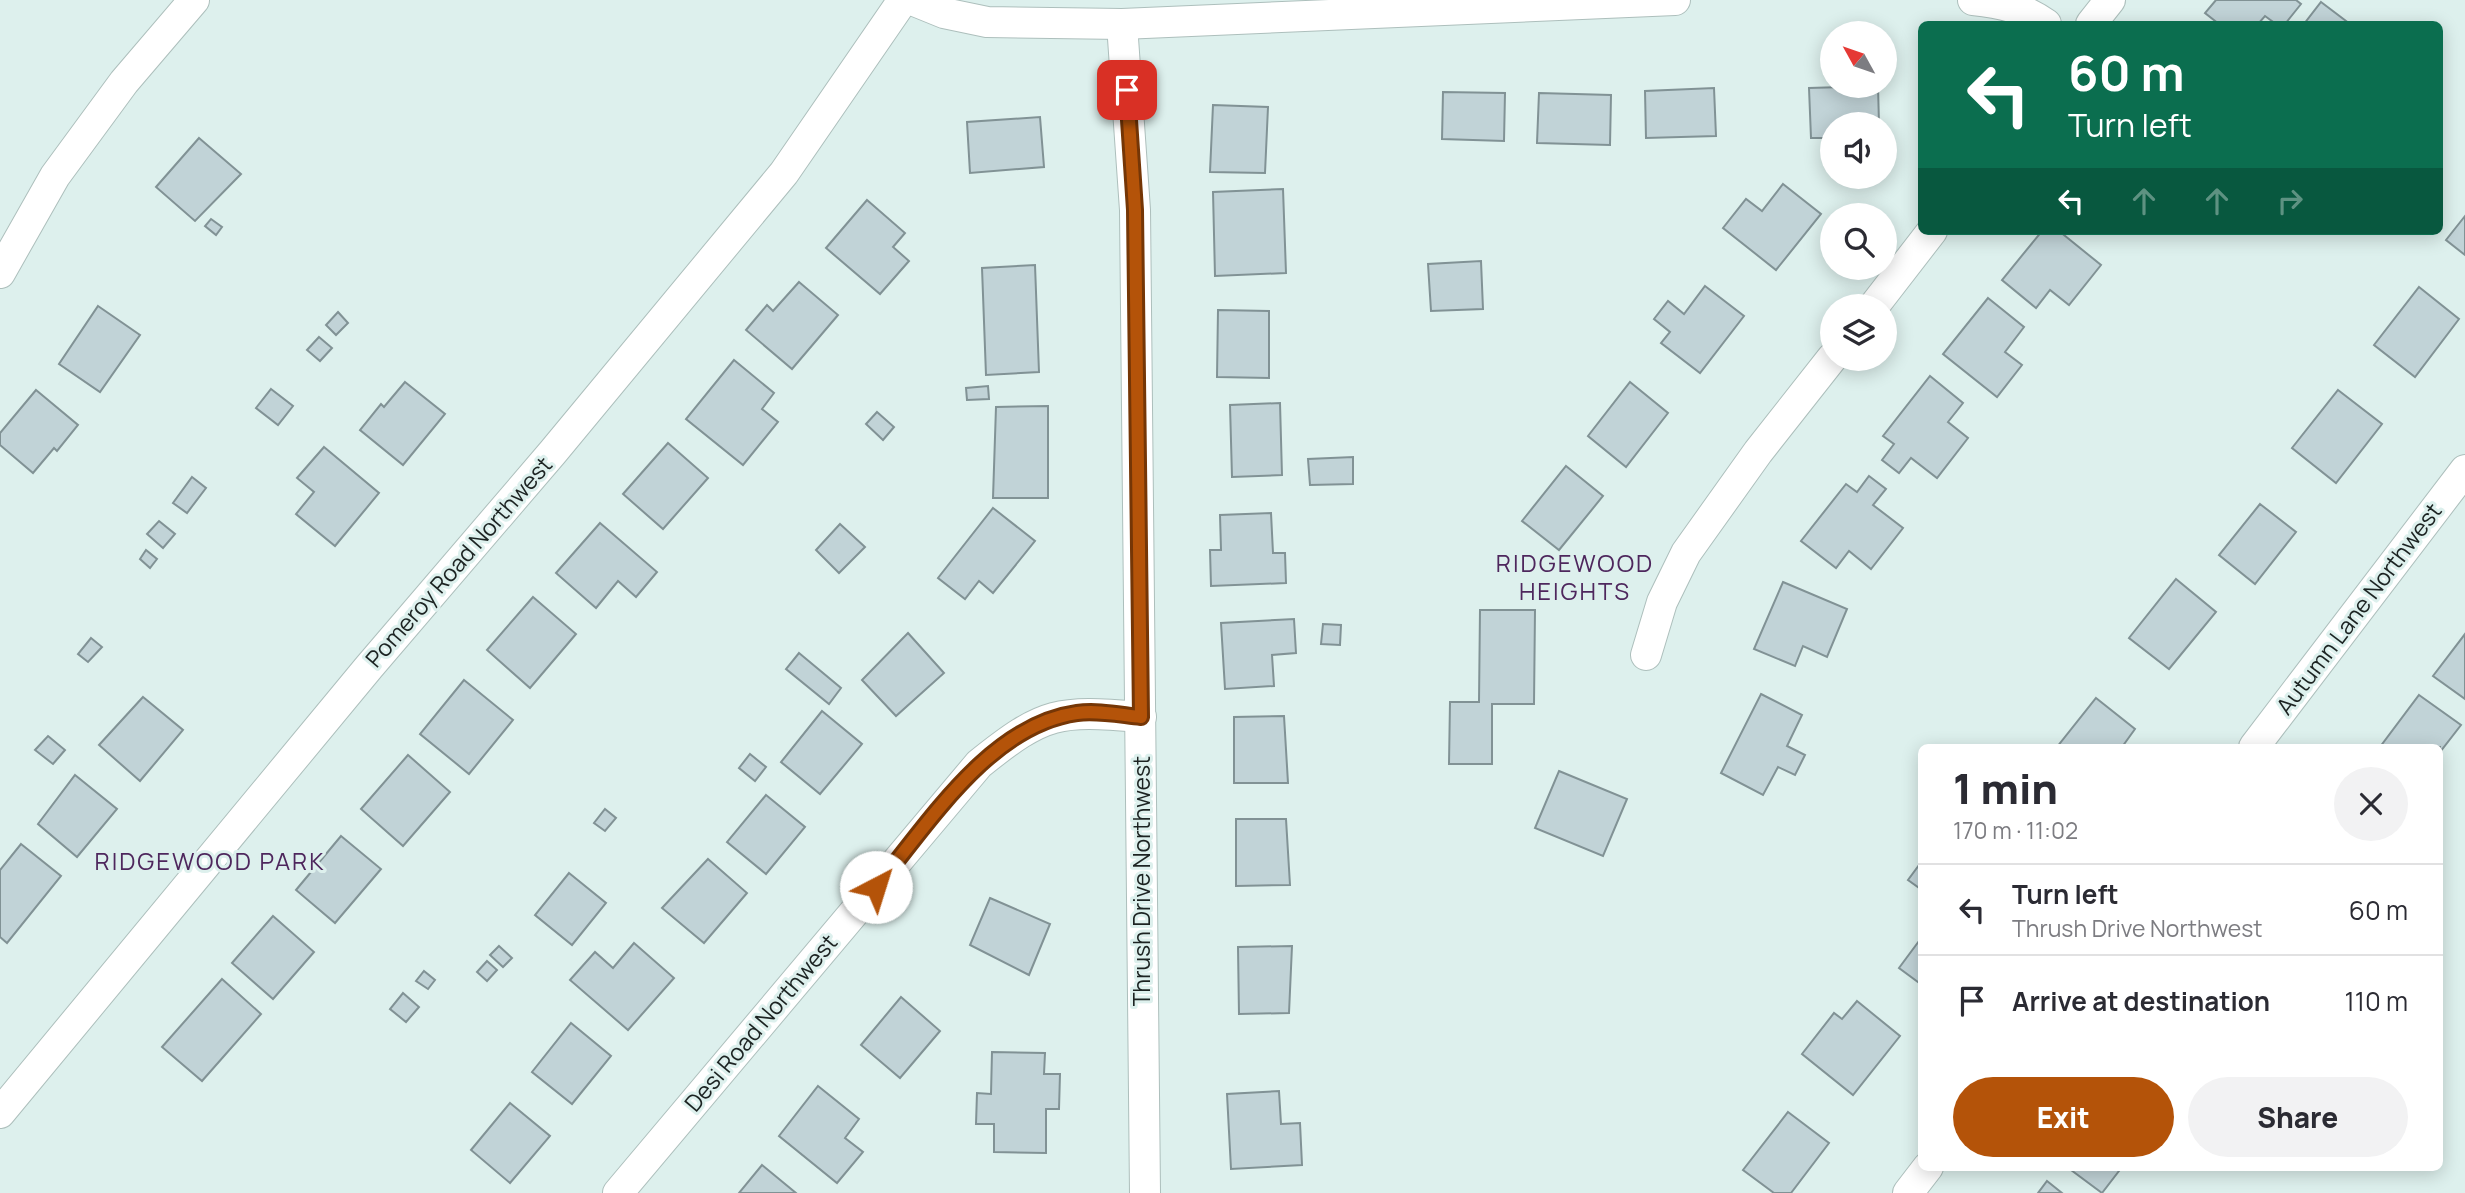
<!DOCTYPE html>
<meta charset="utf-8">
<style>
body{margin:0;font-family:Manrope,sans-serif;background:#f2f2f3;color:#2b2b33;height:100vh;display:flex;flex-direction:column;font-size:26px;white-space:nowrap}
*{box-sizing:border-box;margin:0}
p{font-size:23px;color:#7c7c81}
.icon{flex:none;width:38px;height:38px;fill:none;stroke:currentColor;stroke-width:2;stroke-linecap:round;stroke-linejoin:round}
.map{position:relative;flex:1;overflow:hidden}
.sheet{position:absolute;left:1918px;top:744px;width:525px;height:427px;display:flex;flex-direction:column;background:#fff;border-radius:10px;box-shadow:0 4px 18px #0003}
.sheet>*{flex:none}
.guide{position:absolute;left:1918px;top:21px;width:525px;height:214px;border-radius:10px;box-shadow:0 4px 18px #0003;background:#0b6e4f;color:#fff;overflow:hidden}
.needle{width:46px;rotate:310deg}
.controls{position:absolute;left:1820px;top:21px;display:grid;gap:14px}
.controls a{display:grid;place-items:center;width:77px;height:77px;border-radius:50%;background:#fff;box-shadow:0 4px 18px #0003;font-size:35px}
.pin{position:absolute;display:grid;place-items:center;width:60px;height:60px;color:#fff;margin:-30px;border-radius:14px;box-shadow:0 4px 10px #0006}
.me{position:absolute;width:77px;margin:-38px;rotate:40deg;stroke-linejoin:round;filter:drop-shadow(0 0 5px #0008)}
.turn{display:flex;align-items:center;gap:24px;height:147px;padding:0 35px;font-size:32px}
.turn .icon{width:91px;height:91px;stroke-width:2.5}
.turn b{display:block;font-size:49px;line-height:60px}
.lanes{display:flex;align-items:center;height:66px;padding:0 35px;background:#0003;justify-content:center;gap:35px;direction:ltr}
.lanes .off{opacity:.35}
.round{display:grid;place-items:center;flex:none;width:74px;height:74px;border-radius:37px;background:#f2f2f3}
.overview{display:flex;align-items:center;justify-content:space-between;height:119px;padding:0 35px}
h1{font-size:42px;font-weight:800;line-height:52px}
.button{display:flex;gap:14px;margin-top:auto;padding:14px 35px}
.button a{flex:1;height:80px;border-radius:42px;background:#b45309;color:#fff;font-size:28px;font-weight:800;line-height:80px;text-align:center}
.button a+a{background:#f2f2f3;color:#2b2b33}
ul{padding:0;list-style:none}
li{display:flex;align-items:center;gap:21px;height:91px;padding:0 35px;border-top:2px solid #e1e1e2}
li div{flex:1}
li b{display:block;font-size:26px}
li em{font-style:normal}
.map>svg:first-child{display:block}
</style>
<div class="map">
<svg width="2465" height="1193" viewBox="0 0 2465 1193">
<rect width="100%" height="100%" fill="#ddf0ed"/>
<g fill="#c1d3d7" stroke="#819295" stroke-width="2">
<polygon points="2216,0 2296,0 2301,4 2285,24 2276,24 2265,16 2258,24 2219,24 2205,13"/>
<polygon points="2321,2 2350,24 2304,24"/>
<polygon points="1878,86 1879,124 1832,124 1832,138 1811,138 1809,88"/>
<polygon points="1714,88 1716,136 1646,138 1645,91"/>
<polygon points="1443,92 1505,93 1504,141 1442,139"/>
<polygon points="1539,93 1611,95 1610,145 1537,143"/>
<polygon points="1213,105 1268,107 1265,173 1210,172"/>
<polygon points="1040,117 1044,167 970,173 967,122"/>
<polygon points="199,138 241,174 195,221 156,187"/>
<polygon points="1783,184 1821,214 1776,270 1723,228 1746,199 1762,211"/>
<polygon points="1283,189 1286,273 1215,276 1213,192"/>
<polygon points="867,200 905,233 893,247 909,261 880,294 826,248"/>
<polygon points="2465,216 2465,255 2446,240"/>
<polygon points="211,219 222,227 216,235 205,226"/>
<polygon points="2042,231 2059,231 2101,265 2069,305 2050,290 2036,308 2002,280"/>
<polygon points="1481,261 1483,309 1431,311 1428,264"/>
<polygon points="1035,265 1039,372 986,375 982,268"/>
<polygon points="799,282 838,315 792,369 746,330 767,305 773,311"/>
<polygon points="1705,286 1744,316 1700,373 1661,343 1670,332 1654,319 1668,301 1684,314"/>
<polygon points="2419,287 2459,319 2415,377 2374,345"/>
<polygon points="1988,298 2024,327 2005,352 2022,365 1997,397 1943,354"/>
<polygon points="98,306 140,335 100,392 59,364"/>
<polygon points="1218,310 1269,311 1269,378 1217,377"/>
<polygon points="338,312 348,323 336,335 326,325"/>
<polygon points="319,337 332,348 320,361 307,350"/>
<polygon points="734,360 774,393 762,409 778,422 743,465 686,419"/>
<polygon points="1930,376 1963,403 1948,422 1968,438 1937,478 1911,458 1899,473 1882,460 1894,444 1883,436"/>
<polygon points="405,382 445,414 403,465 360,430 381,404 384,407"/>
<polygon points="1630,382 1668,413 1626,467 1588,436"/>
<polygon points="988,386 989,399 967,400 966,388"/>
<polygon points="271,389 293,406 278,425 256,408"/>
<polygon points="36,390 78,425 57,451 54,448 33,473 0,445 0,433"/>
<polygon points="2338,390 2382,424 2336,483 2292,448"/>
<polygon points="1280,403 1282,475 1232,477 1230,405"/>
<polygon points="1048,406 1048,498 993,498 996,407"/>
<polygon points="877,412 894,427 883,440 866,424"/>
<polygon points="668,443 708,478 663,529 623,494"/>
<polygon points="324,447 379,493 335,546 296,514 314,492 297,478"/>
<polygon points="1353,457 1353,484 1310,485 1308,459"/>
<polygon points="1566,466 1603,496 1559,550 1522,521"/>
<polygon points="1869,476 1886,489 1873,505 1903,528 1871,569 1849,551 1836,568 1801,541 1846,484 1857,492"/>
<polygon points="192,477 206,488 187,513 173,503"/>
<polygon points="2260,504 2296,532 2255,584 2219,555"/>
<polygon points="993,508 1035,541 993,593 979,581 965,599 938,578"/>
<polygon points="1271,513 1273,553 1285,553 1286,583 1211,586 1210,550 1221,550 1220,515"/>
<polygon points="159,521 175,534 163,548 147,534"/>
<polygon points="600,523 657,572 636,597 618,581 596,608 556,573"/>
<polygon points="840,524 865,547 839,573 816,550"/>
<polygon points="146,550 157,559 150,568 140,559"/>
<polygon points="2176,579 2216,612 2169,669 2129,638"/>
<polygon points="1783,582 1847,609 1827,657 1803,646 1795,666 1754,649"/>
<polygon points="533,597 576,634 530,688 487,650"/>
<polygon points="1480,610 1535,610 1534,704 1492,704 1492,764 1449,764 1450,702 1479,702"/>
<polygon points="1294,619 1296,653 1272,655 1274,686 1225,689 1221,623"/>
<polygon points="1323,624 1341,625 1340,645 1321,644"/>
<polygon points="908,633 944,673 896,716 862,680"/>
<polygon points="2465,634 2465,699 2433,676"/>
<polygon points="91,638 102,647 88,662 78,654"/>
<polygon points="799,653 841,688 829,704 786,669"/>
<polygon points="464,680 513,720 469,774 420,734"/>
<polygon points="1761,694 1802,715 1787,746 1805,755 1795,775 1778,767 1763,795 1721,773"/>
<polygon points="2419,695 2461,725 2440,752 2440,747 2380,747"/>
<polygon points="143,697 183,730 140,781 99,745"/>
<polygon points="2096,698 2135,729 2122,747 2057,747"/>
<polygon points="822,711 862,744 820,794 781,762"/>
<polygon points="1284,716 1288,783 1234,783 1234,717"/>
<polygon points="48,736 65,750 53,764 35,750"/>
<polygon points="750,754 766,767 755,781 739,768"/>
<polygon points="408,755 450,792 403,846 361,809"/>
<polygon points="1559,771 1627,799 1603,856 1535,828"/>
<polygon points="75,775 117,809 77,857 38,824"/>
<polygon points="766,795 805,827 766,874 727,842"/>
<polygon points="605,809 616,818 605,831 594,823"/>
<polygon points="1236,819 1286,819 1290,885 1236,886"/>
<polygon points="341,836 381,869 335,923 296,890"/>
<polygon points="21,844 61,876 7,943 0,937 0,870"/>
<polygon points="708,859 747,893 704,943 662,908"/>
<polygon points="1922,861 1922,890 1908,880"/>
<polygon points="569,873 606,903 572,945 535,915"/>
<polygon points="990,898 1050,924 1029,975 970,945"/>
<polygon points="273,916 314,952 273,999 232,963"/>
<polygon points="1922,937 1922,985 1899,968"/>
<polygon points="634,943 674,978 628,1030 570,980 595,952 613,968"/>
<polygon points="499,946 512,958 503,967 490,955"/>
<polygon points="1292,946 1289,1013 1239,1014 1238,947"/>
<polygon points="487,961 497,970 487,981 477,972"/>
<polygon points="424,971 435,980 428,989 416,981"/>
<polygon points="222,979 261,1014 202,1081 162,1047"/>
<polygon points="403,993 419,1007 406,1022 390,1009"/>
<polygon points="901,997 940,1031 900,1078 861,1045"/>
<polygon points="1857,1001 1900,1036 1853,1095 1802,1054 1834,1013 1842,1019"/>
<polygon points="571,1023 611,1056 572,1104 532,1072"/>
<polygon points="992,1052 1045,1053 1044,1074 1060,1074 1059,1109 1046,1109 1046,1153 994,1152 994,1124 976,1124 977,1093 991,1094"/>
<polygon points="818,1086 859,1119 845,1138 863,1152 837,1183 779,1136"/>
<polygon points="1279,1091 1281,1124 1300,1123 1302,1165 1231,1169 1227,1094"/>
<polygon points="510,1103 550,1136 510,1183 471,1150"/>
<polygon points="1788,1112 1829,1143 1791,1193 1774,1193 1743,1170"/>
<polygon points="762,1165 796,1193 739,1193"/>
<polygon points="2067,1167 2122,1167 2102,1193"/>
<polygon points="2047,1181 2062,1193 2038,1193"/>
</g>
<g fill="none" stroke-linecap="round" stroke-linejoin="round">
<defs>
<g id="minor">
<polyline points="912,0 944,13 987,22 1122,24 1675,0"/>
<path d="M1973 0C2001 3 2024 8 2046 24"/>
<polyline points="1122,24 1135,210 1145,1193"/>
<polyline points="2091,24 2110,0"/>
<polyline points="0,273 55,176 124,82 194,0"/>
<polyline points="1874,306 1932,231"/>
<polyline points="1646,655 1662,602 1686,553 1758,452 1832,358"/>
<polyline points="2254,747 2465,470"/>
<polyline points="0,1113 369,667 553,452 784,173 903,0"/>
<path d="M618 1193 979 764C1045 711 1058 710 1141 717"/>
<polyline points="1908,1193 1928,1167"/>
</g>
</defs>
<use href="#minor" stroke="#adbfbc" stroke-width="32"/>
<use href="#minor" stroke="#fff" stroke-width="30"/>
</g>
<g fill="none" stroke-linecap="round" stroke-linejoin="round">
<defs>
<path id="route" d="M876 887C929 823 990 725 1077 713 1097 710 1121 715 1141 717L1135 210 1127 90"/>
</defs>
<use href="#route" stroke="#753606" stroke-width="18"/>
<use href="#route" stroke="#b45309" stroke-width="12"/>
</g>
<g text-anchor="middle" stroke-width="6" stroke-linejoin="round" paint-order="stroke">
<g font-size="23" fill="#1c2322" stroke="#ddf0ed">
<text transform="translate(459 562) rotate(-49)" y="8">Pomeroy Road Northwest</text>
<text transform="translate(2359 609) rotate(-53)" y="8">Autumn Lane Northwest</text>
<text transform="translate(1142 881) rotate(-90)" y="8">Thrush Drive Northwest</text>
<text transform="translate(761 1023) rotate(-50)" y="8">Desi Road Northwest</text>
</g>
<g font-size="24" letter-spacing="2" fill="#4e275d" stroke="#ddf0ed">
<text x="1575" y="572">RIDGEWOOD<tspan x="1575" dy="28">HEIGHTS</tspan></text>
<text x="210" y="870">RIDGEWOOD PARK</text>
</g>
</g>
</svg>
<div class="controls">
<a><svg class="needle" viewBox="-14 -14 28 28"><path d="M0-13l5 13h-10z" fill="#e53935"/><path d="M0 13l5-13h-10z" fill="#7c7c81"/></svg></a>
<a><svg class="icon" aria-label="sound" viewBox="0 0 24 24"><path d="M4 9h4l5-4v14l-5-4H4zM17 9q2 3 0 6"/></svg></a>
<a><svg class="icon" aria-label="search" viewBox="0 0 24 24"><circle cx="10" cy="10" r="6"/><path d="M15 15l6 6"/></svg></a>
<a><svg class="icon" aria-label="layers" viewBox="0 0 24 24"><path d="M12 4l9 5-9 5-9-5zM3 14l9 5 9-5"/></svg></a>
</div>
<div class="pin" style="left:1127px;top:90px;background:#d93025"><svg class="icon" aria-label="arrive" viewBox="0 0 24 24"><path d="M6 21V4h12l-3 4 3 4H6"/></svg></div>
<svg class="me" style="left:876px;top:887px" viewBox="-20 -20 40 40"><circle r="19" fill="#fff"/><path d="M0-13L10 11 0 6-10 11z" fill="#b45309"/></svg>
<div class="guide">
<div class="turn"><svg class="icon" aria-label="left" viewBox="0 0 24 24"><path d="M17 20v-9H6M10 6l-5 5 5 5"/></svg><div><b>60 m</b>Turn left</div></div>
<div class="lanes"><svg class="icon" aria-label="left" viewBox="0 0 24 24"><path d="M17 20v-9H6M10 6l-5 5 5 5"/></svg><svg class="icon off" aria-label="ahead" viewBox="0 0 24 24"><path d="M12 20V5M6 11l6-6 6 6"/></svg><svg class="icon off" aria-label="ahead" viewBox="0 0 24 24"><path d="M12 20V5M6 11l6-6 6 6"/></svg><svg class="icon off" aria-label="right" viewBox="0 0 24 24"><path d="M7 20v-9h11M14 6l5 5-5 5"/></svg></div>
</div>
<section class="sheet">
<div class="overview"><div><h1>1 min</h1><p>170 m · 11:02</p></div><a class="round"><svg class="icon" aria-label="close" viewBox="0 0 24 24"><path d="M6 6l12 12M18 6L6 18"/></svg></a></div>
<ul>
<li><svg class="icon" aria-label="left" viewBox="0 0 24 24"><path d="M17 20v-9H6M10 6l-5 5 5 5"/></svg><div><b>Turn left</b><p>Thrush Drive Northwest</p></div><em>60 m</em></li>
<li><svg class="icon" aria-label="arrive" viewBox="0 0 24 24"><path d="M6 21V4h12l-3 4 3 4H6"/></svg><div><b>Arrive at destination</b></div><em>110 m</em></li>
</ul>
<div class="button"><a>Exit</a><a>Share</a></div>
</section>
</div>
